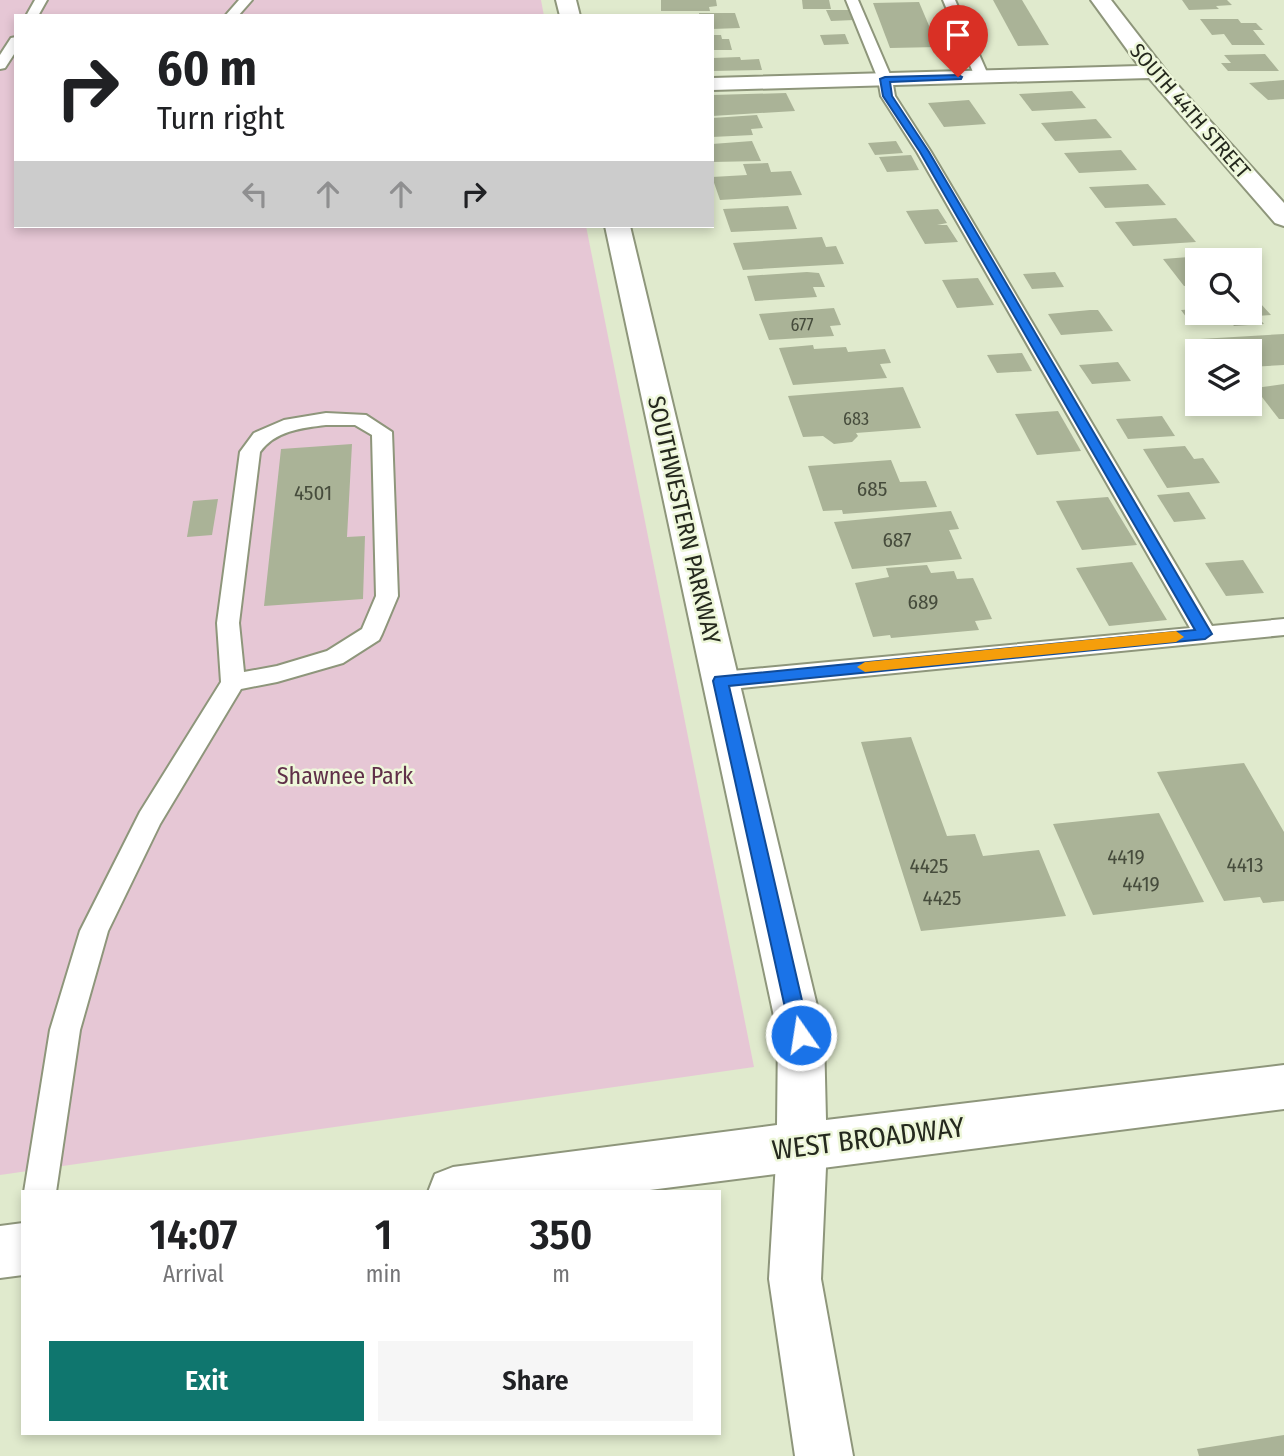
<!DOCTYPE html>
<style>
body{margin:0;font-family:"Fira Sans Condensed",sans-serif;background:#f6f6f6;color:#202124;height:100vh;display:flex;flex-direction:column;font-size:26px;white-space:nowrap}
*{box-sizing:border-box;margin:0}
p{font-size:23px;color:#757577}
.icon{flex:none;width:38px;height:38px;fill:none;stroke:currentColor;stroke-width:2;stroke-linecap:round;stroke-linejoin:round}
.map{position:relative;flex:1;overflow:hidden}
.drawer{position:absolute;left:21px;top:1190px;width:700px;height:245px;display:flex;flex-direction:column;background:#fff;border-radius:0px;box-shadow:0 4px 10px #0003}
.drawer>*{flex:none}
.top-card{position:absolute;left:14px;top:14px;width:700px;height:214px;border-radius:0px;box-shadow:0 4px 10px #0003;background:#fff;color:#202124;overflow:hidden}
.fabs{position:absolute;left:1185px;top:248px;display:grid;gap:14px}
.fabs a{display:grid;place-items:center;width:77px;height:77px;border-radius:0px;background:#fff;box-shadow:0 4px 10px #0003;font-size:35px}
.pin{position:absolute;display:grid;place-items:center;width:60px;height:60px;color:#fff;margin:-72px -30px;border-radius:50% 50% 50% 0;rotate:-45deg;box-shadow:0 0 7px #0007}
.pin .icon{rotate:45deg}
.me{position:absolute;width:77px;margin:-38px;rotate:347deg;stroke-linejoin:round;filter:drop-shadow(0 0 5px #0008)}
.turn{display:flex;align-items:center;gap:24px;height:147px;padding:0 28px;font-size:32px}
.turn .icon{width:91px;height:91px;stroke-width:2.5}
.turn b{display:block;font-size:49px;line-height:60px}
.lanes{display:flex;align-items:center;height:66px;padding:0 28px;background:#0003;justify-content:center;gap:35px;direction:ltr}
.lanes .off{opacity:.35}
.eta{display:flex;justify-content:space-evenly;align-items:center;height:119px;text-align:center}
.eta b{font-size:42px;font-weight:600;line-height:49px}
.button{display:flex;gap:14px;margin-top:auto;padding:14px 28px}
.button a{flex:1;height:80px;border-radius:0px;background:#0f766e;color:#fff;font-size:28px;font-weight:600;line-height:80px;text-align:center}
.button a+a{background:#f6f6f6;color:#202124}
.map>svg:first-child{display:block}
</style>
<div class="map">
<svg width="1284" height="1456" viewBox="0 0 1284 1456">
<rect width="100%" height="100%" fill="#e0eacd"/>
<polygon fill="#e6c7d5" points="0,0 541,0 544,16 16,16 16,226 586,226 754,1067 0,1175"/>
<g fill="#aab397">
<polygon points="661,0 716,0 717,6 709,7 710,11 661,11"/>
<polygon points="802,0 829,0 831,9 803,9"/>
<polygon points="993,0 1022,0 1049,45 1018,46"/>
<polygon points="1182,0 1227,0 1232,5 1216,6 1219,9 1189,10"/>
<polygon points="919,2 938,47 890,48 873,3"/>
<polygon points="826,10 849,10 854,20 831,21"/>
<polygon points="699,13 735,13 740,28 712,29 712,16 699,16"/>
<polygon points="1200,19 1238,19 1241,23 1256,23 1263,30 1253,30 1265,45 1232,45 1224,34 1212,35"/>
<polygon points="845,34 849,44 824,45 820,35"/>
<polygon points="712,35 721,35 722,39 729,39 732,50 712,50"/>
<polygon points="1265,54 1279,71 1228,71 1221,63 1231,63 1224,55"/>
<polygon points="740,57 741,60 759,59 762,70 712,71 712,58"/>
<polygon points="1284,80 1284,99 1268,100 1249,83"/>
<polygon points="1072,91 1086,108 1032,111 1019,94"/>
<polygon points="786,93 795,111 712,116 712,95"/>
<polygon points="969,100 986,124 944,127 928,103"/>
<polygon points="757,115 763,128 751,129 753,135 712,137 712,118"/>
<polygon points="1096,119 1112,138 1055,141 1041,123"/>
<polygon points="752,141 761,161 712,162 712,144"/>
<polygon points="896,141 903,153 875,155 868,143"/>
<polygon points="1121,150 1137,170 1079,173 1064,153"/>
<polygon points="911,155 919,170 887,172 879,157"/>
<polygon points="768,163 771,172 791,171 802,195 720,200 712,177 747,175 743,164"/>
<polygon points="1148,184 1166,205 1105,208 1089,187"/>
<polygon points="788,206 797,229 731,232 723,209"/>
<polygon points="938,209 947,223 937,225 947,225 958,242 925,244 906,211"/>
<polygon points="1176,218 1196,242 1133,246 1115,222"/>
<polygon points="822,237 826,247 836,246 844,264 743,270 733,243"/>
<polygon points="1202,256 1206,261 1197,261 1197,285 1184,286 1163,259"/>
<polygon points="807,272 819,273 825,287 813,287 817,297 755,301 747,276"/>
<polygon points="1055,272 1064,287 1032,289 1023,274"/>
<polygon points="978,278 994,305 957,308 942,280"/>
<polygon points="1250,292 1271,315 1257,316 1264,324 1234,326 1227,318 1189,321 1181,310 1197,309 1197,313 1250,313"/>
<polygon points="834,308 841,325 830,326 834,336 769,340 759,314"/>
<polygon points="1090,310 1098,310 1113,331 1061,335 1048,314"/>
<polygon points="1284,334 1284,365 1250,367 1250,352 1209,352 1200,339"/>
<polygon points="813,345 814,349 846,347 848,352 885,349 891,363 880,364 887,378 793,385 779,348"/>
<polygon points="1022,353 1032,371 997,373 987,355"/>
<polygon points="1118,362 1131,381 1092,384 1079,365"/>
<polygon points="1284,384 1284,419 1279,419 1255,388"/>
<polygon points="903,387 921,428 856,433 858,436 852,442 834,444 823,436 803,437 788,396"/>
<polygon points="1058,411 1081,451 1037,455 1015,414"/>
<polygon points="1162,416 1175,436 1128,439 1116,419"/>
<polygon points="352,444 347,537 365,536 363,599 264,606 281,449"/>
<polygon points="1185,446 1194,459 1203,458 1220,483 1167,488 1143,449"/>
<polygon points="891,460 900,482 926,481 937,507 843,514 842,510 823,511 808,466"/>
<polygon points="1189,492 1206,519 1174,522 1157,495"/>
<polygon points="1108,497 1137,545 1082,550 1056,501"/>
<polygon points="218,499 212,535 187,537 193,501"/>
<polygon points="951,511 959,529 949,530 962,559 852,569 834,522"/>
<polygon points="1243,560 1264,593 1226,596 1205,563"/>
<polygon points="1132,562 1167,620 1109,626 1076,568"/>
<polygon points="927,565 931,573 954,571 957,579 973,578 992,619 975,621 979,630 891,638 890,635 873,637 855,583 889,577 886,568"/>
<polygon points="911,737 947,836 975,834 983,856 1039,850 1066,916 921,931 861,742"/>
<polygon points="1244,763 1284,832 1284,901 1263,903 1260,897 1224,901 1157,772"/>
<polygon points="1159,813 1204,902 1093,915 1053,824"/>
<polygon points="1284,1435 1284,1456 1199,1456 1197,1449"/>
</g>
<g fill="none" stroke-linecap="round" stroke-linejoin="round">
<defs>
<g id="service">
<polygon points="35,0 47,0 38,16 26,16"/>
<polygon points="239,0 252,0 238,16 225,16"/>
<polygon points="846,0 858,0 892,79 895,96 931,152 1212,626 1284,619 1284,635 721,690 713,687 709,681 713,675 721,672 1190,628 917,152 881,96 878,79"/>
<polygon points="943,0 955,0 989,77 987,80 982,81 975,77"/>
<polygon points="16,37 16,51 5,68 0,69 0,55 11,38"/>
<path d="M326 413 366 415 392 432 398 596 382 634 379 640 343 663 277 682 241 689 160 824 108 931 80 1030 56 1192H24L50 1030 80 931 140 812 221 682 217 623 240 452 254 433 284 420ZM326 425H355L372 435 376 596 362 629 327 651 277 666 244 672 239 623 260 452C275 431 301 428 326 425Z"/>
</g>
<g id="minor">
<polygon points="1091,0 1111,0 1173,80 1284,203 1284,226 1275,223 1149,78 712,90 712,78 1139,66"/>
<polygon points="802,1121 819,1128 827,1145 821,1279 853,1456 795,1456 769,1279 777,1145 785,1128"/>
</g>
<g id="tertiary">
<polygon points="556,0 576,0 580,16 560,16"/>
<polygon points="605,226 630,226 824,1035 826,1120 1284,1065 1284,1109 634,1192 428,1192 435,1174 453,1167 777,1125 778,1035"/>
<polygon points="23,1223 23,1275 0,1278 0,1226"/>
</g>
</defs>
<use href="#service" stroke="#8e967b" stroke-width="4"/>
<use href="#minor" stroke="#8e967b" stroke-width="4"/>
<use href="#tertiary" stroke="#8e967b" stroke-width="4"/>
<use href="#service" fill="#fff" fill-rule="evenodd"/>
<use href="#minor" fill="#fff" fill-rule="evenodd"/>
<use href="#tertiary" fill="#fff" fill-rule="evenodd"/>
</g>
<polygon fill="#1a73e8" stroke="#114b97" stroke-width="2" points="958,75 962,77 961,79 890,82 892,96 929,152 1212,634 1205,639 729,686 810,1035 807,1041 801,1043 794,1041 791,1035 713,681 715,677 1195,630 920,152 883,96 880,79 885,77"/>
<polygon fill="#f59e0b" points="1176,631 1184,637 1176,642 865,672 857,667 865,662"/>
<g text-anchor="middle" stroke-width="5" stroke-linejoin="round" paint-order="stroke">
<g font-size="18" fill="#464c3c">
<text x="802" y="331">677</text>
<text x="856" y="425">683</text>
</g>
<g font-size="21" fill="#25291e" stroke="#eef7da">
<text transform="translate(1190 111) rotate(49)" y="7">SOUTH 44TH STREET</text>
</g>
<g font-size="21" fill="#464c3c">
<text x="872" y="496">685</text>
<text x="313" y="500">4501</text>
<text x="897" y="547">687</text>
<text x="923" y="609">689</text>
<text x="1126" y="864">4419</text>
<text x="1245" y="872">4413</text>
<text x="929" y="873">4425</text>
<text x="1141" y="891">4419</text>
<text x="942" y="905">4425</text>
</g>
<g font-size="24" fill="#25291e" stroke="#eef7da">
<text transform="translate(684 520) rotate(77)" y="8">SOUTHWESTERN PARKWAY</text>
</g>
<g font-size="24" fill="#603049" stroke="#eef7da">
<text x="345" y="784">Shawnee Park</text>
</g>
<g font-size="28" fill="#25291e" stroke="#eef7da">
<text transform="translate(868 1138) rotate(-7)" y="10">WEST BROADWAY</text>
</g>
</g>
</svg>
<div class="fabs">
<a><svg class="icon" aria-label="search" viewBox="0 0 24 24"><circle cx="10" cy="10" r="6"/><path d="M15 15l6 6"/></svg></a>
<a><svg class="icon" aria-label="layers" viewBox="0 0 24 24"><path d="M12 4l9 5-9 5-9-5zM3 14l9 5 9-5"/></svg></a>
</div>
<div class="pin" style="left:958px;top:77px;background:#d93025"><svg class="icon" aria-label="arrive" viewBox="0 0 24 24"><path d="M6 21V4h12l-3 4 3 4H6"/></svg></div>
<svg class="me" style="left:801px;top:1035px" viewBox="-20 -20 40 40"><circle r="17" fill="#1a73e8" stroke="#fff" stroke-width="3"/><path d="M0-11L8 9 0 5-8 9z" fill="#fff"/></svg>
<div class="top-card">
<div class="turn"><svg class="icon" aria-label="right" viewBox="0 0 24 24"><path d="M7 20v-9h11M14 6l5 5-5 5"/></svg><div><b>60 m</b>Turn right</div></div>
<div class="lanes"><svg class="icon off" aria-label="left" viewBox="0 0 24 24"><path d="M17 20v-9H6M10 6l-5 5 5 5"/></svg><svg class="icon off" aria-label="ahead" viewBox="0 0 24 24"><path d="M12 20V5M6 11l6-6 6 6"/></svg><svg class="icon off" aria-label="ahead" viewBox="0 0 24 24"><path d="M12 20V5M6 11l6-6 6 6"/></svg><svg class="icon" aria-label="right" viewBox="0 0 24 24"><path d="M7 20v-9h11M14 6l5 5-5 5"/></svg></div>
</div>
<section class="drawer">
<div class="eta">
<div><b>14:07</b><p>Arrival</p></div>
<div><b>1</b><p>min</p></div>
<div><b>350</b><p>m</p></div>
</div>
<div class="button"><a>Exit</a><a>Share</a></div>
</section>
</div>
